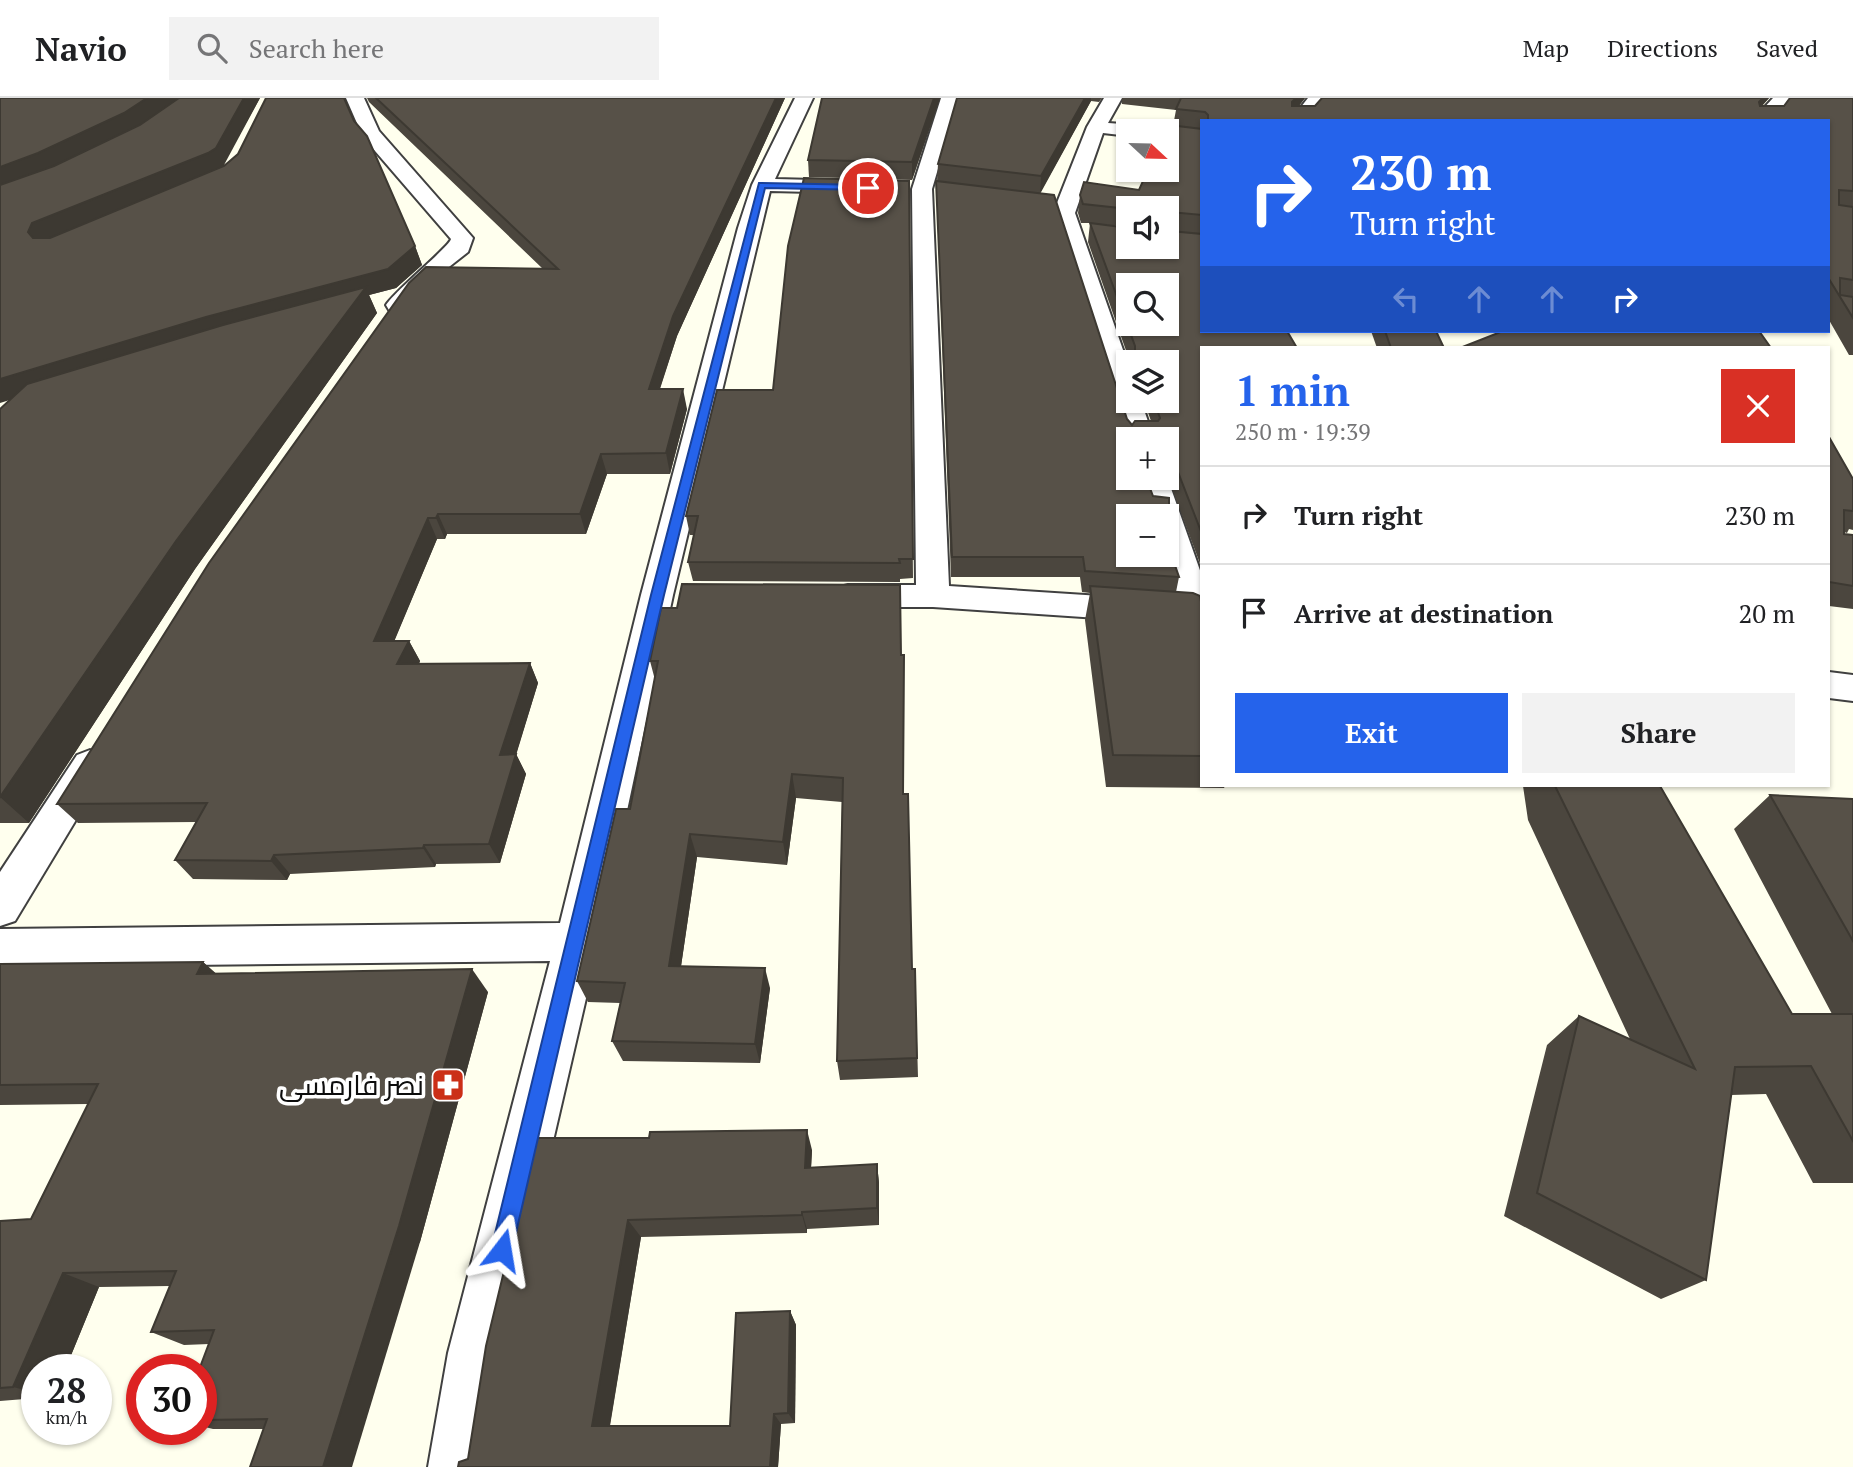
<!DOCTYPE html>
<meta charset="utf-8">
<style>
body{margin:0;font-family:"PT Serif",Cairo,serif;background:#f2f2f2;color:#202124;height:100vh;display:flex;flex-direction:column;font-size:26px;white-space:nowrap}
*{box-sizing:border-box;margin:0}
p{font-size:23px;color:#757577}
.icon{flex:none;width:38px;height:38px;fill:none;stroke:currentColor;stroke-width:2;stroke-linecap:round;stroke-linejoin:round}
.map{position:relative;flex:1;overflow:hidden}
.panel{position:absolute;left:1200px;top:248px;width:630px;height:441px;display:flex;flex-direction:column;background:#fff;border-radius:0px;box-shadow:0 2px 5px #0004}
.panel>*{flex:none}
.banner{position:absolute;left:1200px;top:21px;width:630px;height:214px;border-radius:0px;box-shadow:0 2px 5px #0004;background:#2563eb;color:#fff;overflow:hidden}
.needle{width:46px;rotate:112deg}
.tools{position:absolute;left:1116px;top:21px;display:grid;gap:14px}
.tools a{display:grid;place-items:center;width:63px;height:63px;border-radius:0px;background:#fff;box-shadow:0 2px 5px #0004;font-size:35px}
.speed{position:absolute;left:21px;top:1256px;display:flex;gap:14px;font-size:35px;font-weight:700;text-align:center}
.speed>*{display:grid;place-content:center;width:91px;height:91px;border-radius:50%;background:#fff;box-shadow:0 2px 5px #0004;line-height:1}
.speed small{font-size:18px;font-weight:400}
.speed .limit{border:10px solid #d22;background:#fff;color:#111}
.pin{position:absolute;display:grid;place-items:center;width:60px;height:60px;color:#fff;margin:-30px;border:4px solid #fff;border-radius:50%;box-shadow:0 2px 7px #0007}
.me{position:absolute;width:77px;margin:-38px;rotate:14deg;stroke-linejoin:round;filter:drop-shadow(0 0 5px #0008)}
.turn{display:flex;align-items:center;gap:24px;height:147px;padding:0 35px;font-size:32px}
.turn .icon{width:91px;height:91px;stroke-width:2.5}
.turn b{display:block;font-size:49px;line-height:60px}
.lanes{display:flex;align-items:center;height:66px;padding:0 35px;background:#0003;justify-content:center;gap:35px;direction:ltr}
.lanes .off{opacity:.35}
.round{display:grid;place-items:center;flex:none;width:74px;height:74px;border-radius:0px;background:#f2f2f2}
.overview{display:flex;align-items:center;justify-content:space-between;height:119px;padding:0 35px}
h1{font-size:42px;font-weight:700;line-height:52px;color:#2563eb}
.cta{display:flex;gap:14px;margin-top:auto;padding:14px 35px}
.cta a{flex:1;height:80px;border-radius:0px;background:#2563eb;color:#fff;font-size:28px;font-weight:700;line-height:80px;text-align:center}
.cta a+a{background:#f2f2f2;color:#202124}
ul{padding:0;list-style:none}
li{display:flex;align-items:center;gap:21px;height:98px;padding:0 35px;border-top:2px solid #e0e0e0}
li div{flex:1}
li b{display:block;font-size:26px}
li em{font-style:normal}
header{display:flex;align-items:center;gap:42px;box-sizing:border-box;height:98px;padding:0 35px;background:#fff;border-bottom:2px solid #e0e0e0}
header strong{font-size:33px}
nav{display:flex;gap:38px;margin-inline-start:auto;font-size:24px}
.search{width:490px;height:63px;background:#f2f2f2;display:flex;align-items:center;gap:18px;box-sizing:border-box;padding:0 24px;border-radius:0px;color:#757577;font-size:26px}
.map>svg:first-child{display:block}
</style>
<header>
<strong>Navio</strong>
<div class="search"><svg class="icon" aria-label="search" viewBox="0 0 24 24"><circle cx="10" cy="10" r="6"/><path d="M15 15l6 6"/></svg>Search here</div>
<nav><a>Map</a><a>Directions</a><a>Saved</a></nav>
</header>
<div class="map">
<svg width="1853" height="1369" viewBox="0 0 1853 1369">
<rect width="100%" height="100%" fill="#ffe"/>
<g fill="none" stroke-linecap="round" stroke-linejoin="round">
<defs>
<g id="minor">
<path d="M346 0H364L379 33 473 140 468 154 440 176 407 212 398 214 389 212 386 207C396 192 449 149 451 141L363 39Z"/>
<polygon points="795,0 813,0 775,81 855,83 862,85 865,89 862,93 855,95 770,93 673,497 599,844 504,1255 488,1369 428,1369 448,1255 550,863 0,869 0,831 560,825 641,497 738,130 752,87"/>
<polygon points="941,0 959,0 932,91 949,488 1178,503 1163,457 1167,457 1167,418 1151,418 1138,380 1167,379 1202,478 1202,527 933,509 848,509 836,506 832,498 836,490 848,487 916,487 912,91"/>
<polygon points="1104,0 1122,0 1108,25 1137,27 1146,33 1129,33 1129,38 1103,35 1075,115 1129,269 1129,303 1141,303 1154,341 1129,341 1129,345 1053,115 1087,29"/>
<polygon points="1308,0 1327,0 1309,23 1290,23"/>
<polygon points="1773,0 1792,0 1772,23 1752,23"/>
<polygon points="1829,574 1853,577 1853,603 1829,600"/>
<polygon points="90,652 103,657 109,667 15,823 0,828 0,774 77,657"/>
</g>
</defs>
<use href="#minor" stroke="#404040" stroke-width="4"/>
<use href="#minor" fill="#fff" fill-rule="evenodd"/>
</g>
<g fill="#4b463e" fill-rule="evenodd">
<polygon points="0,0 260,0 222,68 344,1 415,148 422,167 396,190 369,197 377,215 195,471 29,725 0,725 0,311 10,302"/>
<polygon points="367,0 785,0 677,238 660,291 687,311 670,376 607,376 586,436 447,436 445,441 437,441 394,543 409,543 420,563 419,566 530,565 538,585 516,656 526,676 500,765 436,766 435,769 290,776 287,782 193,781 175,762 196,724 78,725 57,706 543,171 369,4"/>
<polygon points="822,0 940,0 912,82 809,79 808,62"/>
<path d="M957 0H1102L1099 4 1091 3 1040 95 1054 97 1127 321 1132 327 1135 323H1151L1144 303H1167V264H1130L1088 144 1090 125H1081L1078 115 1080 97 1084 84 1139 92 1148 72H1167V33H1166L1169 27 1173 28 1176 12 1122 6V0H1305L1299 8H1315L1322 0H1769L1762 8H1784L1790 0H1853V257H1849L1829 222V23H1202V233H1287L1297 250H1202V471L1167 377V341H1129V380H1146L1153 398 1169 400V434L1167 441V418H1129V457H1167V444L1179 479 1176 494 1193 495 1200 498 1202 509V688H1225L1224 690 1106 689 1085 522 1090 495 1082 494 1080 479H951L936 83H937L938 66ZM1129 110H1167V149H1129V130L1098 126 1129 129ZM1129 187H1167V226H1129Z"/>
<polygon points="909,83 913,480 900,481 900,484 693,483 688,464 694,437 690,437 686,418 773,292"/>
<polygon points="1371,233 1436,233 1444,250 1377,250"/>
<polygon points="1829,339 1853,381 1853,432 1849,431 1847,435 1844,434 1844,436 1853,437 1853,511 1829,508"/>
<polygon points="904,557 904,696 912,871 915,871 918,979 840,982 837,963 842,704 796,700 787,767 697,759 681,868 770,890 760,965 623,963 612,943 620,905 588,904 577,883 630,711 655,582 650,563"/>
<polygon points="1523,688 1660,688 1792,916 1832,916 1734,731 1770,697 1853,701 1853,1085 1813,1085 1766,996 1731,997 1706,1182 1661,1201 1504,1118 1547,947 1579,918 1630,941 1528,722"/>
<polygon points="203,864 216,876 488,894 420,1144 264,1331 213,1331 201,1328 209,1246 184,1247 151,1234 170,1188 99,1189 65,1272 37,1272 37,1300 0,1303 0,1123 31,1121 88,1006 0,1007 0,866"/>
<polygon points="536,1040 812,1052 811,1070 877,1066 879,1085 879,1127 807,1131 807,1135 641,1139 610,1328 730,1328 790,1213 796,1227 795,1325 781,1326 778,1369 458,1369 468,1361"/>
</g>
<g fill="#3d3932">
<polygon points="147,0 180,0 133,32 49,73 0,91 0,69"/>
<polygon points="244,0 260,0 224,67 217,73 40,152 28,134 32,125"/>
<polygon points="776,0 785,0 677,238 653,311 649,291 673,218"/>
<polygon points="934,0 940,0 912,82 912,64"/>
<polygon points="1085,0 1091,0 1091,3 1040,96 1041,78"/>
<polygon points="1296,0 1305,0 1288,21 1292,4"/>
<polygon points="1763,0 1769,0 1750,21 1759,4"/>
<polygon points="415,148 422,167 396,190 369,197 377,215 195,471 29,725 0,699 217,238 0,305 0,281"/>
<polygon points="683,291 687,311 670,376 666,355"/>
<polygon points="601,356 607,376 586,436 580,416"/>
<polygon points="438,416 447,436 445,441 436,420"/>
<polygon points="428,420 437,441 386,563 374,543"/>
<polygon points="409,543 420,563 409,586 397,566"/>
<polygon points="904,557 904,720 903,696"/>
<polygon points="530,565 538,585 510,677 500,657"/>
<polygon points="516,656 526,676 500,765 489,746"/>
<polygon points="792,676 796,700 787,767 783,744"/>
<polygon points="690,736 697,759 678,889 669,868"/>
<polygon points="424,747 436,766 435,769 423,750"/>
<polygon points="274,757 290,776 287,782 271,763"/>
<polygon points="203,864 228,886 197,876"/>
<polygon points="765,870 770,890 760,965 755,946"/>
<polygon points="472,871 488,894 420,1144 352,1369 323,1369"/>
<polygon points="807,1032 812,1052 810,1089 805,1070"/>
<polygon points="877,1066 879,1085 879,1127 877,1110"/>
<polygon points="802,1114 807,1131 807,1135 802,1117"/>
<polygon points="628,1122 641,1139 608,1338 592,1328"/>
<polygon points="63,1175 99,1189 65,1272 37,1272 37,1295 13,1289"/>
<polygon points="790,1213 796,1227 795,1325 788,1315"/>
<polygon points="774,1316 781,1326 778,1369 770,1369"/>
</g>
<g fill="#575148" stroke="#3d3932" stroke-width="2" fill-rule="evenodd">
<polygon points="0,0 147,0 124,15 38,55 0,69"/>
<polygon points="179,0 244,0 216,50 208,55 32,125 28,134 33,140 50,140 224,68 238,56 266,0 344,0 354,23 367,38 415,148 388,171 206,219 0,281 0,87 54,68 140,27"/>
<polygon points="376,0 776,0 673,218 649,291 683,291 666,355 601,356 580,416 438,416 436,420 428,420 374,543 409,543 397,566 530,565 500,657 516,656 489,746 424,747 423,750 274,757 271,763 175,762 207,705 57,706 209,465 409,185 426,169 558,171"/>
<polygon points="822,0 934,0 912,64 808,62"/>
<polygon points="957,0 1085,0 1041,78 938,66"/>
<polygon points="1181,0 1296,0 1292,4 1292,8 1315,8 1322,0 1763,0 1759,4 1760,8 1784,8 1790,0 1853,0 1853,93 1839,92 1839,107 1853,109 1853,182 1840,180 1840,197 1853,199 1853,220 1829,181 1829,23 1208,23 1208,17 1205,14 1176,11"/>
<path d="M1169 27 1202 31V117L1170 114 1168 116V130L1170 133 1202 136V233H1287L1297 250H1202V436L1171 356H1167V341H1129V380H1146L1153 398 1169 400V434L1167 435V418H1129V457H1167V444L1179 479 1085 473 1083 459H952L936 83 1054 97 1127 321 1132 327 1135 323H1158L1160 320 1154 303H1167V264H1135V248L1090 125 1129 130V149H1167V110L1129 111 1083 106 1080 97 1084 84 1139 92 1148 72H1167V33H1166ZM1129 187H1167V226H1129Z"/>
<polygon points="804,80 909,83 913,461 899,461 900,465 688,464 698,418 686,418 717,292 773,292 788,148"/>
<polygon points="366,189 176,443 0,699 0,311 27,286 223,227"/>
<polygon points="1385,233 1436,233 1444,250 1391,250"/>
<polygon points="1503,233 1759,233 1771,250 1460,250"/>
<polygon points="1829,339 1853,381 1853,413 1844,412 1844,436 1853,437 1853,488 1829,484"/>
<polygon points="682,486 900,487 901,557 904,557 903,696 908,696 912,871 915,871 917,960 837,963 843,680 792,676 783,744 690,736 669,868 765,870 755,946 612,943 625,885 577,883 616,711 630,711 658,563 650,563 661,510 677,510"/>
<polygon points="1090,488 1193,495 1200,498 1202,509 1202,658 1113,657"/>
<polygon points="1555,688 1660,688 1792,916 1853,916 1853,1043 1811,968 1735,969 1706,1182 1537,1095 1579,918 1695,971"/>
<polygon points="1770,697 1853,701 1853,843"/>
<polygon points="203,864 197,876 472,871 399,1128 323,1369 250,1369 267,1321 201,1322 201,1272 199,1272 214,1232 151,1234 176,1173 63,1175 13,1289 0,1290 0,1123 31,1121 98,986 0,987 0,866"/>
<polygon points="807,1032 805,1070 877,1066 877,1110 802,1114 802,1117 628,1122 592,1328 730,1328 736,1215 790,1213 788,1315 774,1316 770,1369 458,1369 459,1364 468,1361 486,1248 536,1040 649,1040 650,1034"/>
</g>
<polygon fill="#2563eb" stroke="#184099" stroke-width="2" points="759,85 868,87 873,90 868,92 765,90 664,497 512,1152 509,1160 502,1163 494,1160 491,1152 651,497"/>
<defs>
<symbol id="pharmacy-square" viewBox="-11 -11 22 22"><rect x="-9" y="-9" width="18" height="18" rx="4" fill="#cb2f17" stroke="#fff"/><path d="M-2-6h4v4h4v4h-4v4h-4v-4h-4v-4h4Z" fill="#fff"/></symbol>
</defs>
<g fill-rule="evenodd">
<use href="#pharmacy-square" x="429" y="968" width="38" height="38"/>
</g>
<g text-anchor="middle" stroke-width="7" stroke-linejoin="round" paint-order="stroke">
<g font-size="28" fill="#0d0d0d" stroke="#fff" text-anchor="end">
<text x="424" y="997">نصر فارمسی</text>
</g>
</g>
</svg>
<div class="tools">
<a><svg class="needle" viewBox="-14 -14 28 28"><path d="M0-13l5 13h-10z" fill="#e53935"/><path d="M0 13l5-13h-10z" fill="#757577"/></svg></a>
<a><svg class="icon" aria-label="sound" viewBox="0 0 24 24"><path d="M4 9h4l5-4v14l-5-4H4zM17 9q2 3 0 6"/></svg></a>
<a><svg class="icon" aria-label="search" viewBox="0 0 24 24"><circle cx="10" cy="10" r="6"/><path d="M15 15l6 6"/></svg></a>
<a><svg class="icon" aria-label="layers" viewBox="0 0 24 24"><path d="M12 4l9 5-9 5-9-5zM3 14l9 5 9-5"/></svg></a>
<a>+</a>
<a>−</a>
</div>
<div class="speed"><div>28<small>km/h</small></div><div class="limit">30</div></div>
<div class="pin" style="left:868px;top:90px;background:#d93025"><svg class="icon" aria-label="arrive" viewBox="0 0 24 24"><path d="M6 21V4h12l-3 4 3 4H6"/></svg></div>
<svg class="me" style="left:502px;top:1152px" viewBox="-20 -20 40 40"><path d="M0-17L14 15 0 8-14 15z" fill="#2563eb" stroke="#fff" stroke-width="4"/></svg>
<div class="banner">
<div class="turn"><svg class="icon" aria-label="right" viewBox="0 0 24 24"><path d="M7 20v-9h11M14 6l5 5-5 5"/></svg><div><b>230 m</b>Turn right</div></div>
<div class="lanes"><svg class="icon off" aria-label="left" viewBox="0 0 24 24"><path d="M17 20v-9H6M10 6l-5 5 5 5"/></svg><svg class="icon off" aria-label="ahead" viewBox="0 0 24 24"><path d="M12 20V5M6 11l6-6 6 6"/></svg><svg class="icon off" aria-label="ahead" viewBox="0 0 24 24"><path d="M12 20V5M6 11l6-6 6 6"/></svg><svg class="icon" aria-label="right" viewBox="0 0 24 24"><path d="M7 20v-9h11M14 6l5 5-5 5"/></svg></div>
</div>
<section class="panel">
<div class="overview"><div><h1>1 min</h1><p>250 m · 19:39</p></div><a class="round" style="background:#d93025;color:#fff"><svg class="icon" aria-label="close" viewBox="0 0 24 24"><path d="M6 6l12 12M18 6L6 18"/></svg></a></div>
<ul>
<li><svg class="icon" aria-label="right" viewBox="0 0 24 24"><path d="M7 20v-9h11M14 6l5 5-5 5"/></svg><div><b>Turn right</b></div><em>230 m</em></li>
<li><svg class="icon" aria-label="arrive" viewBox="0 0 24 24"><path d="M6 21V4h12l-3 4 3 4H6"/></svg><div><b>Arrive at destination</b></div><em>20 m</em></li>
</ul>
<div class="cta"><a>Exit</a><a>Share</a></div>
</section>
</div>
